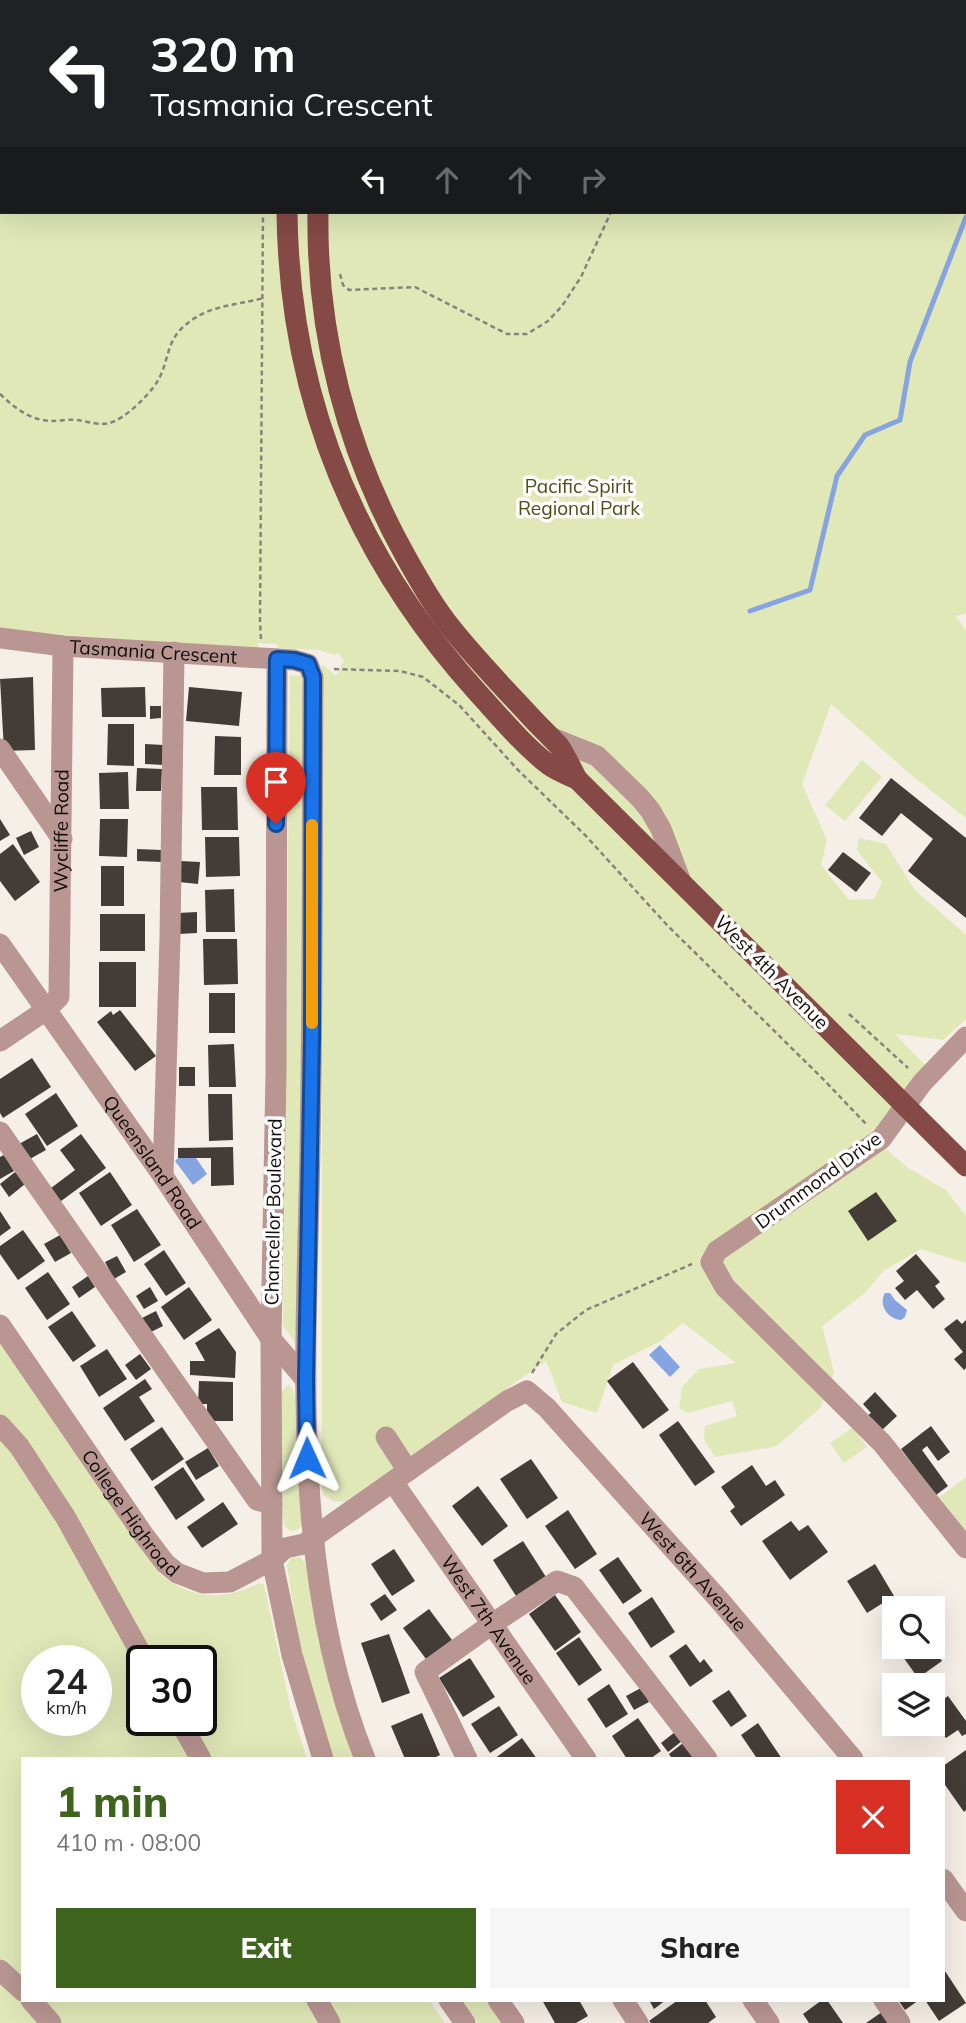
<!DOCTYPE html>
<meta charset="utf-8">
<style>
body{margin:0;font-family:Mulish,sans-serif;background:#f6f6f6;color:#222;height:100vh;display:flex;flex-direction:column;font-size:26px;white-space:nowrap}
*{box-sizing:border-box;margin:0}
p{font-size:23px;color:#767676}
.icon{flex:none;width:38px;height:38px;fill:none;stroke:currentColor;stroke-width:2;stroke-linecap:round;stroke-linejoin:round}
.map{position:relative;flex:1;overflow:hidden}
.drawer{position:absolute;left:21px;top:1757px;width:924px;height:245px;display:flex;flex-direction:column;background:#fff;border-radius:0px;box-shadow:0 7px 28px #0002}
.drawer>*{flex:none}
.banner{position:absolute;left:0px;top:0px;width:966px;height:214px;box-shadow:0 7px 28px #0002;background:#202124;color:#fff;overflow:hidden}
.tools{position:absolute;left:882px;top:1596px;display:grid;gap:14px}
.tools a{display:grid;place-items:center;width:63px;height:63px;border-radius:0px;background:#fff;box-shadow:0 7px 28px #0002;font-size:35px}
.speed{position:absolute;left:21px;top:1645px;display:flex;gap:14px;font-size:35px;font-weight:700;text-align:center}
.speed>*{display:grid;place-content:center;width:91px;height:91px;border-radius:50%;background:#fff;box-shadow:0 7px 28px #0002;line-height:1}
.speed small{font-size:18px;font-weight:400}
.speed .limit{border:4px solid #111;border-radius:10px;background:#fff;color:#111}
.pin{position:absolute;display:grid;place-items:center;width:60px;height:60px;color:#fff;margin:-72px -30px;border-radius:50% 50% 50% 0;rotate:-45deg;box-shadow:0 0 7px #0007}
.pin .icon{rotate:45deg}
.me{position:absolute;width:77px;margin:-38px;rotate:359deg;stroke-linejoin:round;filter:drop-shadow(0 0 5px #0008)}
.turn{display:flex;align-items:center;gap:24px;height:147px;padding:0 35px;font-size:32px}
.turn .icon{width:91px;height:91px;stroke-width:2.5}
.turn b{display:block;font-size:49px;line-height:60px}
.lanes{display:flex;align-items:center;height:66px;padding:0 35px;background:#0003;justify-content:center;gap:35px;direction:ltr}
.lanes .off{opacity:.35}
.round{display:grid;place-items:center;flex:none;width:74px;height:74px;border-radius:0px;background:#f6f6f6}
.headline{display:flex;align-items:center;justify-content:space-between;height:119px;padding:0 35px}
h1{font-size:42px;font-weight:800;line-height:52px;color:#3f641e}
.button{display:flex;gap:14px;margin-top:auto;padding:14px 35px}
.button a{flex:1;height:80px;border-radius:0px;background:#3f641e;color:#fff;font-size:28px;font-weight:800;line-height:80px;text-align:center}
.button a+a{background:#f6f6f6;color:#222}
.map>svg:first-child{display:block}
</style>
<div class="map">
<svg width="966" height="2023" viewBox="0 0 966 2023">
<rect width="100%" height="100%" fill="#f5efe7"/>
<g fill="#e0e8b8" fill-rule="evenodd">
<path d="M0 0H966V613L956 616 966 631V818L910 774 831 704 802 784 827 840 821 865 849 900 874 899 882 882 857 850 859 838 886 844 914 889 966 935V1019L943 1040 895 1034 925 1065 872 1137 908 1168 946 1190 966 1216V1263L921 1249 883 1271 865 1293 822 1326 834 1372 821 1407 777 1446 715 1457 704 1439 705 1426 737 1416 732 1401 687 1413 679 1408 682 1387 699 1369 736 1363 683 1323 659 1342 613 1365 597 1413 562 1402 546 1361 345 1502H334L322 1494V664L336 676 344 661 338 653 334 655 319 650 278 648 277 644 258 643V650L0 630ZM2 2H964V212H2Z"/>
<polygon points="290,675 301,676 305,698 301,1216 295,1342 283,1326"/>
<polygon points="862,760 882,777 845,821 825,805"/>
<path d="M0 1342 162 1576C195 1600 222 1601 259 1583L264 1585 290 1706 307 1759H23V2000H429L445 2023H0ZM37 1661H96V1720H37ZM142 1661H201V1720H142Z"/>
<path d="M289 1384 294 1393 295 1400 297 1472 302 1526 295 1531C284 1530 284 1524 282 1514L281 1393Z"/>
<polygon points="853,1427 867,1447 844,1463 830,1443"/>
<polygon points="966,1477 966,1532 940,1497"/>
<polygon points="300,1557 304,1562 310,1578 356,1759 333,1759 306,1672 297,1630 287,1565 291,1558"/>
<polygon points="462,2000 489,2000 505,2023 478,2023"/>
</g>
<g fill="#85a4e0">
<polygon points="178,1158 196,1158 207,1174 193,1185 175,1161"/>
<path d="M885 1293H890L895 1300 907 1310 905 1317 901 1320C888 1319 878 1305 885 1293Z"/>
<polygon points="660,1345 680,1367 670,1377 649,1355"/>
</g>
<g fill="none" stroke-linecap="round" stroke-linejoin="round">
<polyline stroke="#85a4e0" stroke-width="5" points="750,611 810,590 837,476 865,435 900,420 910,362 966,217"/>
</g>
<g fill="#433c37">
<polygon points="33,677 35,750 4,751 0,679"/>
<polygon points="145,687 146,717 102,717 101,688"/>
<polygon points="189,687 242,692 239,726 186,721"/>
<polygon points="150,706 161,706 161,718 150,719"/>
<polygon points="108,724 134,724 134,766 107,765"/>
<polygon points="215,736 241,737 241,775 214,775"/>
<polygon points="145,744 164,745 164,765 145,764"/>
<polygon points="137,768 162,769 161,791 136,791"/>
<polygon points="128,772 129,809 100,809 99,773"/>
<polygon points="891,778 966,838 966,918 908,871 933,839 901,813 882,836 859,818"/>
<polygon points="201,787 237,787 238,830 202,830"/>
<polygon points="0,819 10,835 0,841"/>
<polygon points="100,819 128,819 127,857 99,856"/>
<polygon points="31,831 39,847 24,855 16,838"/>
<polygon points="205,837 239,837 240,876 206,877"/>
<polygon points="13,844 40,882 15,901 0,881 0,854"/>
<polygon points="137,849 162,850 162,862 137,861"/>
<polygon points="843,852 871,873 856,892 828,870"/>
<polygon points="180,861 200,862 198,884 179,882"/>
<rect x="101" y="866" width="23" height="40"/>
<polygon points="234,889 235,932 206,932 205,890"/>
<polygon points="197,912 197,933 179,934 178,913"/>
<rect x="100" y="914" width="45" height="37"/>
<polygon points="203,939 237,939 238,984 204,985"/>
<rect x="99" y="962" width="37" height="45"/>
<rect x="209" y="993" width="26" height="40"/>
<polygon points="120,1010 156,1056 135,1071 97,1022 111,1011 113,1015"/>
<polygon points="234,1044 236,1087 209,1087 208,1045"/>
<polygon points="32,1058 51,1087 3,1118 0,1113 0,1079"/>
<rect x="179" y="1067" width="16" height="19"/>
<polygon points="56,1093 78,1126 47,1146 25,1114"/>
<polygon points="208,1094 232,1094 233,1140 209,1141"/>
<polygon points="37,1134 46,1150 28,1160 19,1144"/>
<polygon points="81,1134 106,1168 57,1204 47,1191 75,1170 60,1150"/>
<polygon points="233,1147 234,1185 211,1186 211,1158 178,1158 178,1148"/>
<polygon points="4,1155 14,1171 0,1179 0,1157"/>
<polygon points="15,1172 25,1184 9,1197 0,1184"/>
<polygon points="110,1172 132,1205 101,1226 79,1193"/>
<polygon points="876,1192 897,1221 868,1241 848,1211"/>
<polygon points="137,1209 161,1245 134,1262 111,1225"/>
<polygon points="0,1211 11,1228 0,1236"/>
<polygon points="23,1230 45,1261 18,1280 0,1254 0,1246"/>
<polygon points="60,1235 71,1253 55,1262 44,1244"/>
<polygon points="164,1250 186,1283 166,1296 144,1264"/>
<polygon points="916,1254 940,1282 935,1286 945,1299 933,1309 917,1290 905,1300 895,1288 904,1281 896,1271"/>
<polygon points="117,1256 126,1272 114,1279 105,1262"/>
<polygon points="48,1272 70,1304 47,1320 25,1288"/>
<polygon points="88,1276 95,1287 79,1298 72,1287"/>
<polygon points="150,1287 158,1301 144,1309 136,1296"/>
<polygon points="189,1287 212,1320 184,1340 161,1307"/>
<polygon points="72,1311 96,1346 73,1362 48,1327"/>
<polygon points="156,1311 163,1326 147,1334 140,1319"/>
<polygon points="957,1319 962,1324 966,1320 966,1368 964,1370 954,1359 963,1352 944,1329"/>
<polygon points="219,1328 236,1352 235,1378 190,1375 190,1361 205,1361 195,1343"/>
<polygon points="107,1349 127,1379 99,1397 80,1366"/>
<polygon points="140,1354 151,1369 136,1380 125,1365"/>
<polygon points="633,1362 669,1410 643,1429 607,1381"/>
<polygon points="145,1379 152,1389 139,1397 155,1421 125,1441 103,1408"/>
<polygon points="199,1381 233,1382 233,1421 207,1421 207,1404 198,1404"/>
<polygon points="875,1392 897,1416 882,1430 868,1415 871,1413 863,1404"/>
<polygon points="678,1421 715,1472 695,1486 659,1435"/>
<polygon points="931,1426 950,1452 938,1461 927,1446 922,1450 948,1486 936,1495 901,1449"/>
<polygon points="162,1427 184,1459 152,1481 130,1449"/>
<polygon points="208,1448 219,1466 196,1480 185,1462"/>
<polygon points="531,1459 558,1498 527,1519 500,1479"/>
<polygon points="752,1465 766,1486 775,1480 785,1495 741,1526 730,1511 735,1507 721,1487"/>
<polygon points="183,1467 205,1500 176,1520 154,1487"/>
<polygon points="478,1486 508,1526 482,1546 452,1506"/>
<polygon points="223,1502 238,1524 202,1548 187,1527"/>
<polygon points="568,1510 597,1554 575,1569 545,1526"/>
<polygon points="791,1521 799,1531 808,1525 828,1552 790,1580 762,1541"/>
<polygon points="523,1541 546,1577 516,1596 493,1560"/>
<polygon points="394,1549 415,1581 392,1596 371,1564"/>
<polygon points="618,1557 642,1591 623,1604 599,1570"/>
<polygon points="875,1564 894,1596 867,1613 847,1581"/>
<polygon points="385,1594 397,1610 381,1621 370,1604"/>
<polygon points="555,1595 581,1632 555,1651 529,1614"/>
<polygon points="652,1597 675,1632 651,1648 628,1613"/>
<polygon points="429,1609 452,1640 426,1659 403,1628"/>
<polygon points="933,1628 941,1640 933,1645"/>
<polygon points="389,1634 410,1693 382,1703 361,1643"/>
<polygon points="579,1637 602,1670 579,1686 556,1653"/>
<polygon points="686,1644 700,1663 704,1659 713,1671 690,1687 669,1656"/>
<polygon points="896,1647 932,1647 942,1661 918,1678"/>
<polygon points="470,1658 495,1697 463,1717 439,1678"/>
<polygon points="609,1684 628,1714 606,1728 587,1699"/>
<polygon points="641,1688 649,1702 634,1710 626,1696"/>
<polygon points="729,1690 747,1716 731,1727 712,1701"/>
<polygon points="948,1696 966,1721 966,1734 962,1736 958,1730 946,1738 940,1730 937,1732 933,1725 933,1707"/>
<polygon points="499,1706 518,1735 490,1753 471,1724"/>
<polygon points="422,1713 440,1755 432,1759 405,1759 391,1726"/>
<polygon points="638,1718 661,1751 650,1759 627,1759 612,1736"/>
<polygon points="758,1723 782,1759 752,1759 756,1757 741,1735"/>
<polygon points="675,1732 682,1741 668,1752 661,1743"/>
<polygon points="522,1738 537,1759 494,1759"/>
<polygon points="683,1743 696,1759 672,1759 669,1754"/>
<polygon points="966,1750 966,1810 964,1812 943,1782 943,1766"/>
<polygon points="943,1968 966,2003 939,2021 925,2000 943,2000"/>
<polygon points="542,2000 579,2000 588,2016 576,2023 555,2023"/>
<polygon points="649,2000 666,2000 654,2009"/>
<polygon points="678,2000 705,2000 716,2017 708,2023 651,2023 649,2021"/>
<polygon points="822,2000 827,2000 843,2023 809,2023 803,2014"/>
<polygon points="898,2000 919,2000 905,2010"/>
<polygon points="882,2012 890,2023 866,2023"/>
</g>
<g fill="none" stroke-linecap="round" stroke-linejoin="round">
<g stroke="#87827d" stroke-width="2.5" stroke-dasharray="5 3.5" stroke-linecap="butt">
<polyline points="596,0 597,2"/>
<polyline points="808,2 808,0"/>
<polyline points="340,274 343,285 349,290 415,287 507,334 527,334 548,321 562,306 581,277 611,212"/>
<path d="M0 394C15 408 29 420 51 421 59 421 68 419 77 420 86 421 100 426 109 423 124 420 149 395 157 382 168 365 166 344 181 329 205 305 233 306 264 298"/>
<polyline points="261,639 260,621 263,212"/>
<polyline points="334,669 400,671 423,677 459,705 518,770 586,836 666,924 823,1079 867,1125"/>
<polyline points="849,1014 908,1068"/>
<polyline points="532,1373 556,1334 586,1310 692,1264"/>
</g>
<g stroke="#b99692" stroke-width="21">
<path id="s1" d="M0 638 63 646 294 660 308 664 313 677C312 833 313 990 310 1147 307 1348 288 1568 365 1759"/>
<polyline points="277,659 276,1072 271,1339 272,1560 292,1655 323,1759"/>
<polyline points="550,737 597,756 639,797 650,810 661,829 681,882"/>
<polyline points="0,749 62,839"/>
<path id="s2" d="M0 944 163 1176 271 1339 306 1380"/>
<polyline points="966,1037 922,1083 881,1139 717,1251 711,1262 725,1287 882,1443 966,1548"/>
<path id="s3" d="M0 1041 46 1010 59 997 63 646"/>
<polyline points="0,1132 257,1500 272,1504"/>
<polyline points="163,1176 170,937 174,652"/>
<path id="s4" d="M0 1325 143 1534 165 1563 177 1573 203 1583 230 1582 272 1560 285 1548 304 1544 507 1401 527 1391 547 1408 721 1602 853 1759"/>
<polyline points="0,1425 19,1446 66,1518 145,1661"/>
<polyline points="386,1437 408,1471"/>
<path id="s5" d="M393 1482 586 1759"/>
<polyline points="179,1720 201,1759"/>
<polyline points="467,1759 425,1672 492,1624 557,1581 574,1587 707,1759"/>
<polyline points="943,1879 966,1911"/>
<polyline points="0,1970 23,1991"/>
<polyline points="31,2000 51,2023"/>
<polyline points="317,2000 330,2023"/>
<polyline points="449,2000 465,2023"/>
<polyline points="498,2000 514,2023"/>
<polyline points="623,2000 638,2023"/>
<polyline points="753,2000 769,2023"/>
<polyline points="884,2000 900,2023"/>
</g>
<g stroke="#854a45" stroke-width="21">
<polyline points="287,0 287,2"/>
<polyline points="321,2 321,0"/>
<path d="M287 212C289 396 355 557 478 693 500 717 523 745 549 765 557 771 568 775 577 779"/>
<path d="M318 212C316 333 347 452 406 557 420 582 434 607 452 629 476 659 503 687 530 716 539 726 550 736 559 746 566 756 571 768 577 779L966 1166"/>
</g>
</g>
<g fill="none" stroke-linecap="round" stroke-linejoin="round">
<defs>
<polyline id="route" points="276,824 277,659 294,660 308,664 313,677 312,1038 306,1380 307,1458"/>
</defs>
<use href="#route" stroke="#114b97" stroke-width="18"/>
<use href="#route" stroke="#1a73e8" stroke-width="12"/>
<polyline stroke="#f59e0b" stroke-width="12" points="312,1023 312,825"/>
</g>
<g text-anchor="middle" stroke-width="7" stroke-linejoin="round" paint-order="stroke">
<g font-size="19" fill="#484f1a" stroke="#fefdfc">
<text x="579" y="493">Pacific Spirit<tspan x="579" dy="22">Regional Park</tspan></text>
</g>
<g font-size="19" fill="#0f0d0b" stroke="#fefdfc">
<text dy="7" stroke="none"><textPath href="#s1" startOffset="154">Tasmania Crescent</textPath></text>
<text dy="7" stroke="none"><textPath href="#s3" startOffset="240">Wycliffe Road</textPath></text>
<text transform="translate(772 972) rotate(45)" y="7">West 4th Avenue</text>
<text dy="7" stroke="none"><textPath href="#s2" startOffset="266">Queensland Road</textPath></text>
<text transform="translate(818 1180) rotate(-36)" y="7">Drummond Drive</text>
<text transform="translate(273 1212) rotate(-89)" y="7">Chancellor Boulevard</text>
<text dy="7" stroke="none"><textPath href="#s4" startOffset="229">College Highroad</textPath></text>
<text dy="7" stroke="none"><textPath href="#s4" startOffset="961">West 6th Avenue</textPath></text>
<text dy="7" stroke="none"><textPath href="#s5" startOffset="168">West 7th Avenue</textPath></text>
</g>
</g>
</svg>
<div class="tools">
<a><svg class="icon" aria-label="search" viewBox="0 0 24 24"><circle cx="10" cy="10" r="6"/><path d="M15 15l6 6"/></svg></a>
<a><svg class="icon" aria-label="layers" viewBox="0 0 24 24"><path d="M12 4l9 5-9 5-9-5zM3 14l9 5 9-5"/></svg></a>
</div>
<div class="speed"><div>24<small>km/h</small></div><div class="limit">30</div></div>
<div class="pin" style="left:276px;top:824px;background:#d93025"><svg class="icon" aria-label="arrive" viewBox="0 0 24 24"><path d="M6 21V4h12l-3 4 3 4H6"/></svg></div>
<svg class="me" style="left:307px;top:1458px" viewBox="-20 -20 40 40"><path d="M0-17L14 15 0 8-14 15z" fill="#1a73e8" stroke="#fff" stroke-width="4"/></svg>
<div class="banner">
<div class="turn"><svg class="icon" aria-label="left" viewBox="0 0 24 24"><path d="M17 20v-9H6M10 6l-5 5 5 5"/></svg><div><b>320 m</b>Tasmania Crescent</div></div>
<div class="lanes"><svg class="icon" aria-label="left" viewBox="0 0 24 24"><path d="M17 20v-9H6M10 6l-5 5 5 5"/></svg><svg class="icon off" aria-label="ahead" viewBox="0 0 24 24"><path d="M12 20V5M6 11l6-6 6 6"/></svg><svg class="icon off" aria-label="ahead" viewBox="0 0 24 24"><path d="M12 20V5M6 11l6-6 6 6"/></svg><svg class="icon off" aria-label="right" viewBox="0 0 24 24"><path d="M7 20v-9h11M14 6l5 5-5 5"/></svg></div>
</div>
<section class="drawer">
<div class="headline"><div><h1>1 min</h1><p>410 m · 08:00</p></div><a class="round" style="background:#d93025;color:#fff"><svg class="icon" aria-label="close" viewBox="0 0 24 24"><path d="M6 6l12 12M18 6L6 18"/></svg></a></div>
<div class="button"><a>Exit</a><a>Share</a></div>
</section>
</div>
